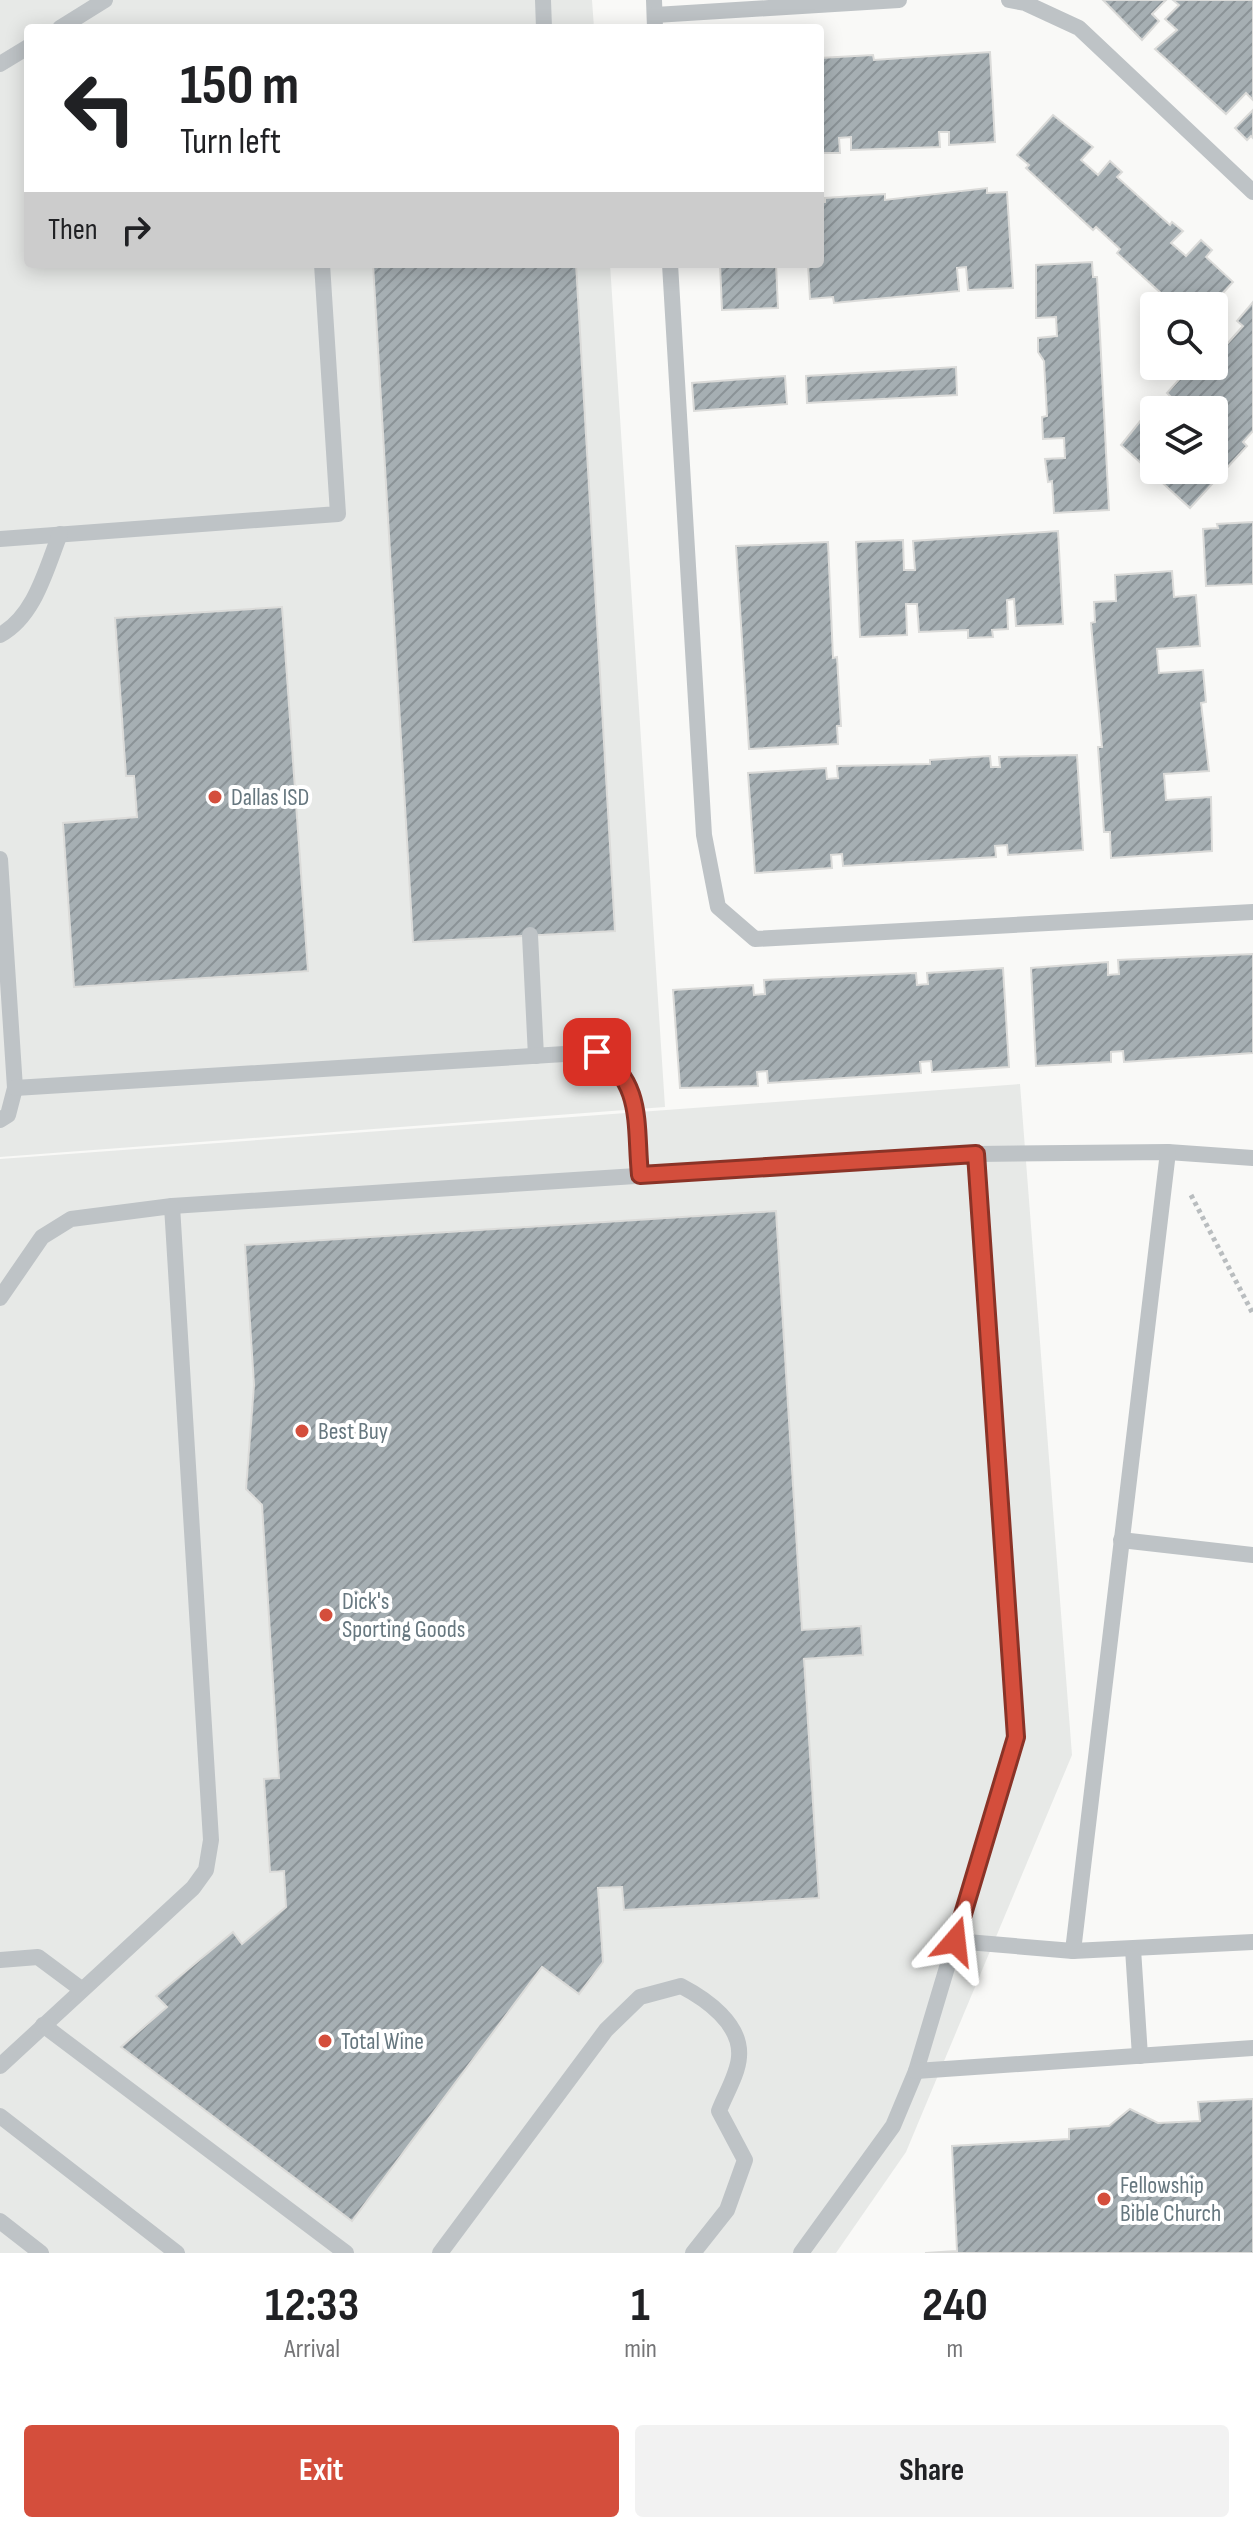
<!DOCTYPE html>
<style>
body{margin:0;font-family:"Sofia Sans Condensed",sans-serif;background:#f2f2f2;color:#202124;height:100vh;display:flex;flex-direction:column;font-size:30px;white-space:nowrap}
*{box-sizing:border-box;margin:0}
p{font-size:26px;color:#757577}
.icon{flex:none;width:44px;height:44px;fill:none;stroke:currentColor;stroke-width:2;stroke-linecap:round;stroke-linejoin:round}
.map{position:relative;height:2253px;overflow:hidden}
.panel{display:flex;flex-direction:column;background:#fff;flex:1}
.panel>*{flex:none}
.hud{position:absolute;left:24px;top:24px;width:800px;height:244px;border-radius:8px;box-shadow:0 4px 20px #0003;background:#fff;color:#202124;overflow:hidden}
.buttons{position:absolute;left:1140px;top:292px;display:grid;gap:16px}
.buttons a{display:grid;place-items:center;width:88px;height:88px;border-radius:8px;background:#fff;box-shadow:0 4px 20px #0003;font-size:40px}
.pin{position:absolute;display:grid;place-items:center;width:68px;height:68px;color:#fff;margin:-34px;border-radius:16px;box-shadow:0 4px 12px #0006}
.me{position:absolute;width:88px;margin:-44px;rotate:17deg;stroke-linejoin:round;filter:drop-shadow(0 0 6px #0008)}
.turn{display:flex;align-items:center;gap:28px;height:168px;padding:0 24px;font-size:36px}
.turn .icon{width:104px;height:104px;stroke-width:2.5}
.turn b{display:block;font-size:56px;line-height:68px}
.then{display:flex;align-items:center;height:76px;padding:0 24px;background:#0003;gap:16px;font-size:30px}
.eta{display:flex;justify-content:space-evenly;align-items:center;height:136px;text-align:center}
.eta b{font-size:48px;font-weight:700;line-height:56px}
.action{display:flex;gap:16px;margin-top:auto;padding:16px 24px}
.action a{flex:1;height:92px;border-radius:8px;background:#d44e3c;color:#fff;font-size:32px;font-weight:700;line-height:92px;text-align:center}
.action a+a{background:#f2f2f2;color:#202124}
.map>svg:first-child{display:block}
</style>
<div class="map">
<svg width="1253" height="2253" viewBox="0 0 1253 2253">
<defs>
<pattern id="building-hatch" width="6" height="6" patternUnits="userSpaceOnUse" patternTransform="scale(2)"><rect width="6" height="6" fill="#a6afb3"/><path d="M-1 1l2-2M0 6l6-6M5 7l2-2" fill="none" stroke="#8b9397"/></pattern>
</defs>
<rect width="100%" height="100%" fill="#f9f9f7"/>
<g fill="#e7e9e7">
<polygon points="0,0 592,0 594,28 28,28 28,264 610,264 665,1107 0,1157"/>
<polygon points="1020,1084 1072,1755 906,2152 836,2253 0,2253 0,1159"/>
</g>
<g fill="url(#building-hatch)" stroke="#dbdbd9" stroke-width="2">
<polygon points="1103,0 1166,0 1152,14 1159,21 1142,40"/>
<polygon points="1173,0 1253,0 1253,100 1246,93 1226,114 1155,49 1177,30 1165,19 1179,5"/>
<polygon points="990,52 995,142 949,145 949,132 939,132 940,147 851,150 851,137 839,138 840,153 820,153 820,58 873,55 874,60"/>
<polygon points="1253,110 1253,138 1251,136 1247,140 1235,128"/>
<polygon points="1053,115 1093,147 1081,160 1098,175 1110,161 1122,172 1117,177 1170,225 1172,222 1183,231 1171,243 1186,256 1201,240 1212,250 1206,257 1233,282 1211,306 1175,306 1117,253 1120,249 1096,227 1093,230 1026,168 1029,165 1017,155"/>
<polygon points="987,188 987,193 1007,192 1013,288 968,290 966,267 957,268 959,291 834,303 833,297 810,299 808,264 820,264 820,202 825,202 825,198 885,194 885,200"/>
<polygon points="1092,262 1093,277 1097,277 1109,510 1054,513 1052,481 1048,482 1045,459 1065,458 1064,438 1043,439 1042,417 1047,416 1044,361 1038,352 1038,338 1057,336 1056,317 1036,318 1036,265"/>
<polygon points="373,264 576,264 615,931 413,942"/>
<polygon points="720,264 776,264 778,308 722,310"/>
<polygon points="1253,302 1253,431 1243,442 1247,446 1190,508 1121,445 1154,404 1161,410 1154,410 1154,470 1214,470 1214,410 1161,410 1172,398 1167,393 1191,366 1214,366 1214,340 1218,336 1227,344 1243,326 1237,321"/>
<polygon points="956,367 957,395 807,403 806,376"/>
<polygon points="785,376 787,404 694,411 692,383"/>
<polygon points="1253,522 1253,584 1206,586 1203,529 1218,528 1217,524"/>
<polygon points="1058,531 1063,624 1016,626 1014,599 1007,600 1008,629 992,630 993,637 968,638 968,630 919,632 917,604 906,604 907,635 860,637 856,542 903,540 904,570 915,570 913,541"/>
<polygon points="828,542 833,658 837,657 841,726 837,726 838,744 749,749 736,546"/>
<polygon points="1172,571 1174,597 1196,595 1200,646 1157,649 1159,673 1203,670 1206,702 1201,703 1209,771 1164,774 1166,800 1211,797 1212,851 1111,858 1110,832 1104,832 1098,747 1102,747 1091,623 1095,622 1094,602 1116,601 1115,575"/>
<polygon points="282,607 308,971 74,987 63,823 137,817 134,776 126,776 115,618"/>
<polygon points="1077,755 1083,850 1008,855 1007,845 995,846 996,857 843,866 842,854 831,855 832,868 755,873 748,773 826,768 827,779 838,778 837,766 930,764 930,760 990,756 991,767 1000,767 999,757"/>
<polygon points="1253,954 1253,1053 1124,1062 1123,1051 1111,1052 1111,1062 1036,1066 1031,968 1108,962 1108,975 1119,974 1118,960"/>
<polygon points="1003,968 1009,1067 932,1072 931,1061 920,1062 921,1073 768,1083 767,1071 757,1072 758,1086 680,1088 673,990 753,985 754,995 765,994 764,980 916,973 917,985 928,984 927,973"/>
<polygon points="776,1211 802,1630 861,1626 863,1655 804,1659 819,1898 624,1910 622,1887 598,1888 603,1962 579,1994 542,1967 352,2221 121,2047 167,2007 156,1996 233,1932 242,1944 286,1907 284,1871 270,1872 264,1779 279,1778 262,1505 246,1489 254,1385 245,1245"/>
<polygon points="1253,2099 1253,2253 925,2253 957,2251 952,2146 1069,2139 1069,2129 1109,2126 1130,2109 1158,2123 1200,2121 1198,2102"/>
</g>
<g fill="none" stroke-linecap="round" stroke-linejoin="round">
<polyline stroke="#b9bdbf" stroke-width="5" stroke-dasharray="4 4" stroke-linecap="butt" points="1191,1195 1253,1314"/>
<g stroke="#bec3c6" stroke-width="16">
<polyline points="543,0 544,28"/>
<polyline points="654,0 655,28"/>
<polyline points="1009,0 1025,3 1079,28 1253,192"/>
<polyline points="655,15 899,0"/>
<polyline points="60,28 105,0"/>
<polyline points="0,64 28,47"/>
<polyline points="670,264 704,835 718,907 755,939 1253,912"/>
<polyline points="0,539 338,514 322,264"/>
<path d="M0 635C35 616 46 569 60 534"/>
<polyline points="0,859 15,1088 8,1115 0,1120"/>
<polyline points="530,935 536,1056"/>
<path d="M15 1088 597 1052C644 1083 635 1124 640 1175"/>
<polyline points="976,1154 1168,1152 1253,1158"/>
<polyline points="172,1206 976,1154 1016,1737 916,2071 893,2126 801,2253"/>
<polyline points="0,1298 42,1237 71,1219 172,1206 211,1840 206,1870 193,1888 0,2066"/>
<polyline points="1121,1540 1253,1555"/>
<polyline points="955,1941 1073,1951 1253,1942"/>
<polyline points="1133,1949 1140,2056"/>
<polyline points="1073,1951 1168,1152"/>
<polyline points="0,1960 38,1957 81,1989"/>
<polyline points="43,2025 346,2253"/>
<polyline points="916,2071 1253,2048"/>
<polyline points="0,2116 177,2253"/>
<polyline points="0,2221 41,2253"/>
<path d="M440 2253 606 2030 640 1997 681 1986C706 1999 742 2024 739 2057 738 2074 725 2095 719 2111L745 2160 727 2210 693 2253"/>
</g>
</g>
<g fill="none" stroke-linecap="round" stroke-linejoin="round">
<defs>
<path id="route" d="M597 1052C644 1083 635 1124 640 1175L976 1154 1016 1737 955 1941"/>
</defs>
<use href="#route" stroke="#8a3327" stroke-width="20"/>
<use href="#route" stroke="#d44e3c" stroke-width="14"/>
</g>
<g fill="#d44e3c" stroke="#fff" stroke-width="3">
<circle cx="215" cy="797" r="8"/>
<circle cx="302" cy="1431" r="8"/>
<circle cx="326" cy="1615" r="8"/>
<circle cx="325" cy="2041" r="8"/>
<circle cx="1104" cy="2199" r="8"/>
</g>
<g text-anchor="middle" stroke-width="8" stroke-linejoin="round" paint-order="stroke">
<g font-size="24" fill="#66777f" stroke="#fff" text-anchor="start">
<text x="231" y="805">Dallas ISD</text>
<text x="318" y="1439">Best Buy</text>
<text x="342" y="1609">Dick's<tspan x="342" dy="28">Sporting Goods</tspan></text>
<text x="341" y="2049">Total Wine</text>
<text x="1120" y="2193">Fellowship<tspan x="1120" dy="28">Bible Church</tspan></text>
</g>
</g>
</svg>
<div class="buttons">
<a><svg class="icon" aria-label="search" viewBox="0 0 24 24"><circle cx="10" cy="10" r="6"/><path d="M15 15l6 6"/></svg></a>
<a><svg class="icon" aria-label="layers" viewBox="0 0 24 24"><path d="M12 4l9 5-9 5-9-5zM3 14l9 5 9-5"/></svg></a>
</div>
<div class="pin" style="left:597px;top:1052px;background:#d93025"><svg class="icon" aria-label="arrive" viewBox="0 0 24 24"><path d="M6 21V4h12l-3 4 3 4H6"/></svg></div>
<svg class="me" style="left:955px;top:1941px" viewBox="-20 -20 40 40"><path d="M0-17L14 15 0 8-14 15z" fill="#d44e3c" stroke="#fff" stroke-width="4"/></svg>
<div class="hud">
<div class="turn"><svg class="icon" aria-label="left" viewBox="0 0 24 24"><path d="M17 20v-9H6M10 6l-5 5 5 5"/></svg><div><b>150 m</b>Turn left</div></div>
<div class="then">Then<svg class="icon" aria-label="right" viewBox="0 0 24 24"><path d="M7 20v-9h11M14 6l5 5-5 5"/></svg></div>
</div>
</div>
<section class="panel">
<div class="eta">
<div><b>12:33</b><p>Arrival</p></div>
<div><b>1</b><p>min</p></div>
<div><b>240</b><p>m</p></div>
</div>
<div class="action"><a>Exit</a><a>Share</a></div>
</section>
